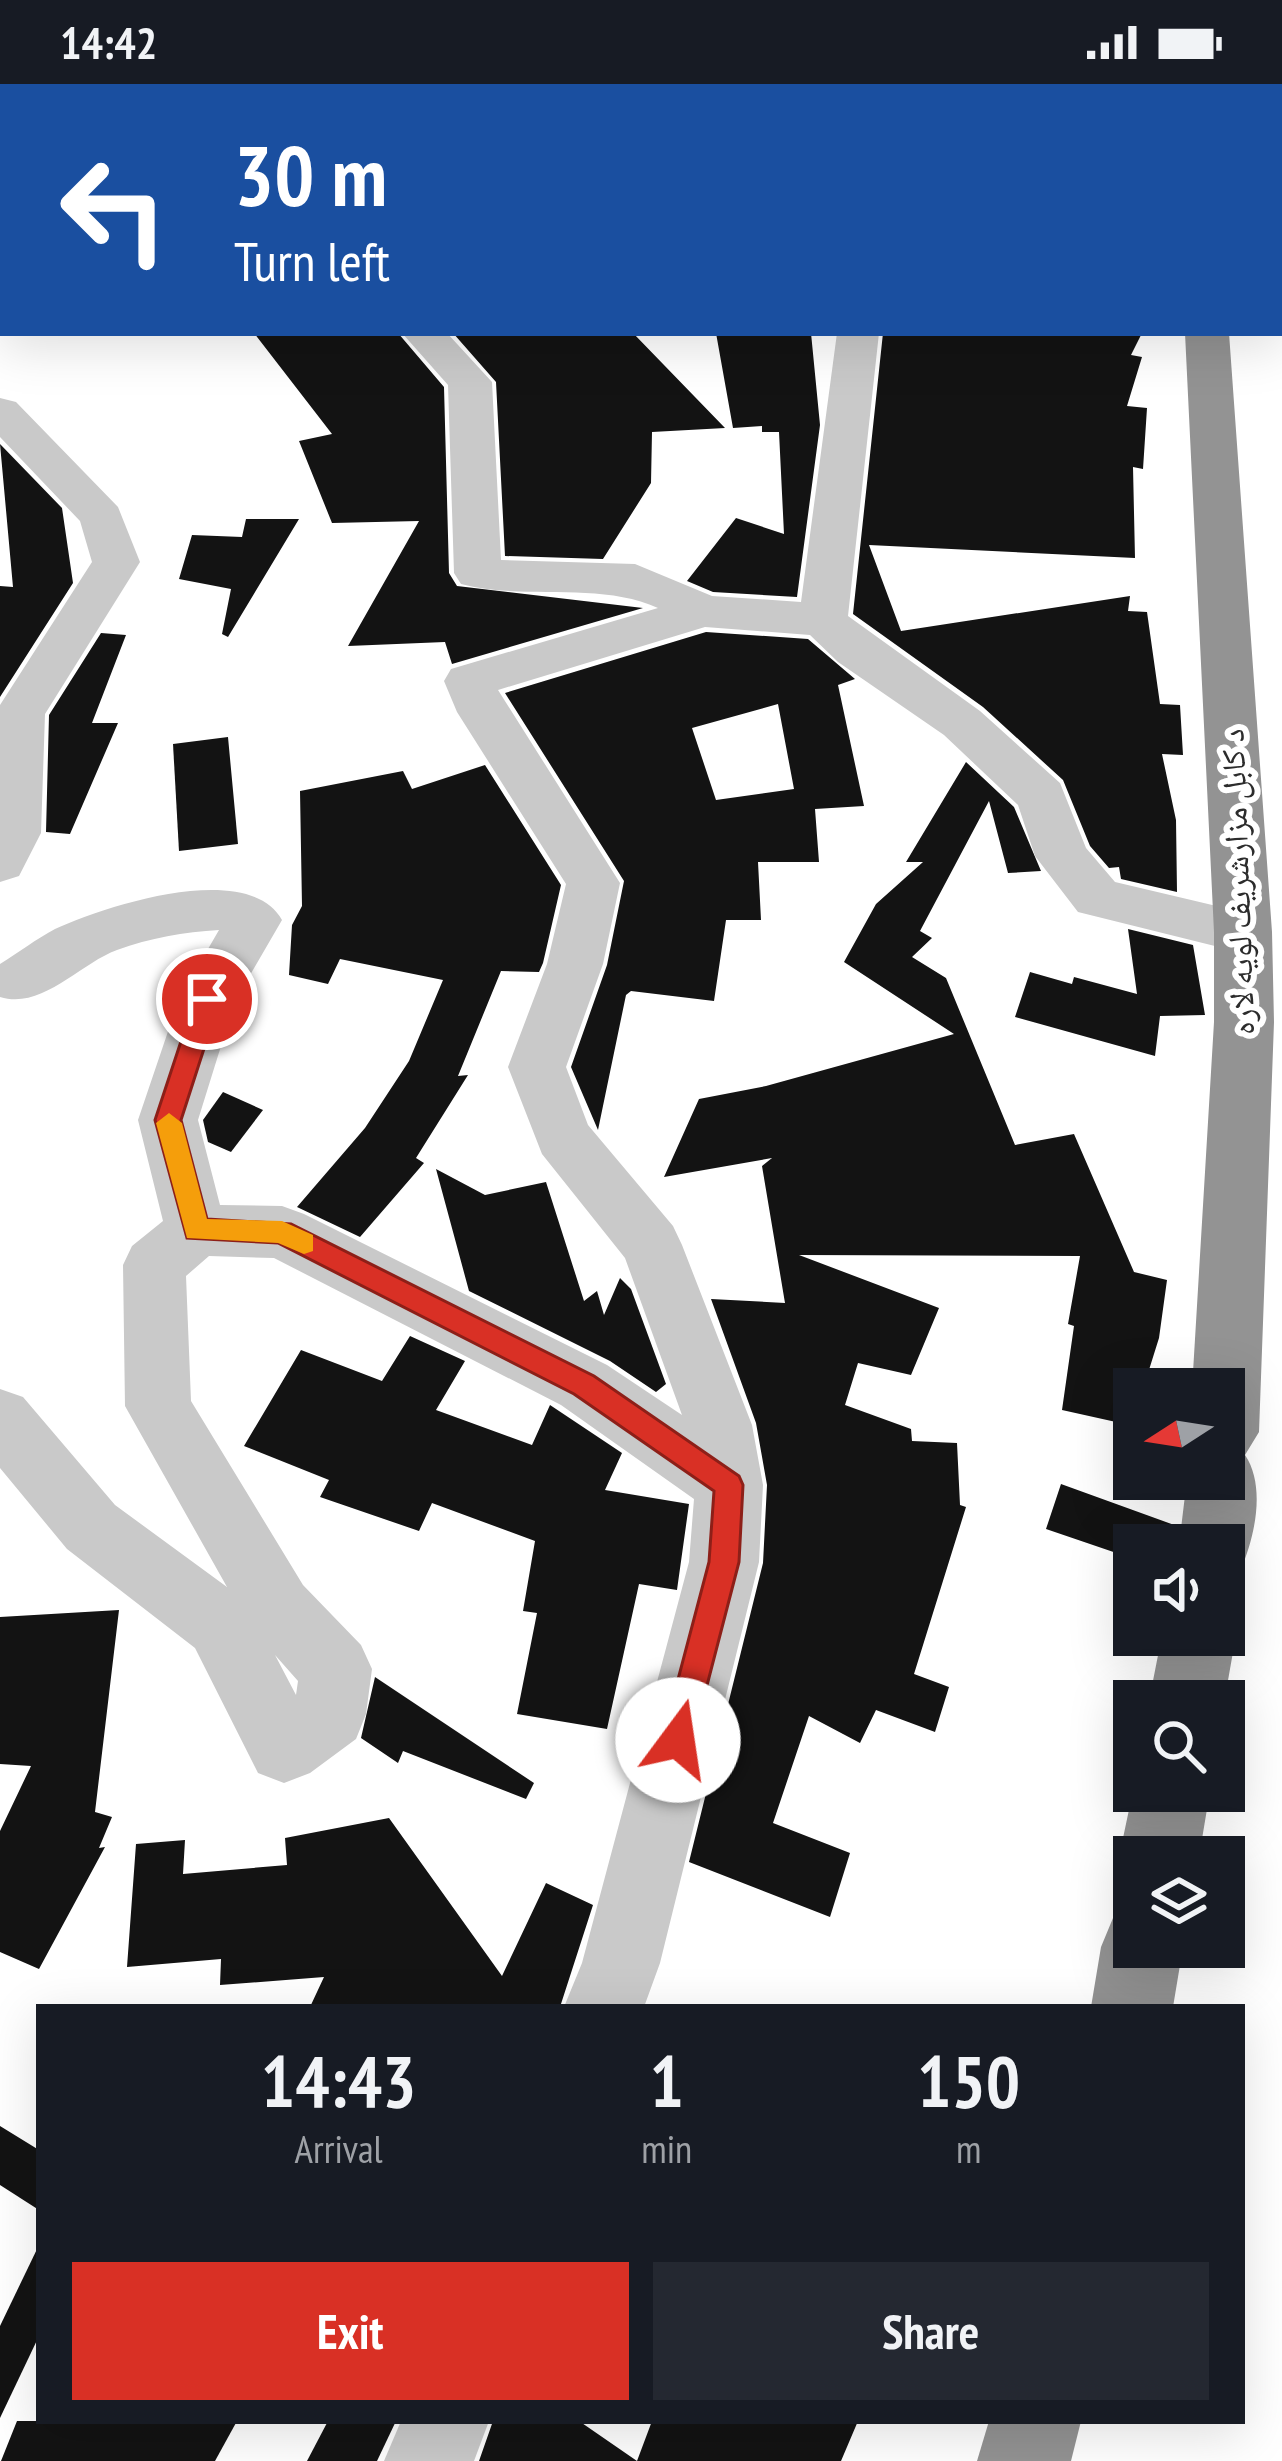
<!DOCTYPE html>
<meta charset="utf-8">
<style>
body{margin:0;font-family:"PT Sans Narrow","Noto Naskh Arabic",sans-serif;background:#242831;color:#f1f3f6;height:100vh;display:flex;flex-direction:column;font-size:45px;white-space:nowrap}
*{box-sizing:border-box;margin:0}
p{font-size:39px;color:#9ea1a6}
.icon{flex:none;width:66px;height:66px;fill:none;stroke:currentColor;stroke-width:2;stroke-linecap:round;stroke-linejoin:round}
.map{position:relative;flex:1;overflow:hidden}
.details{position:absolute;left:36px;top:1920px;width:1209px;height:420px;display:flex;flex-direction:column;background:#171b24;border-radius:0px;box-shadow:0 12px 48px #0002}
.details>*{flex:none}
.hud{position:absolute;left:0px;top:0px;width:1284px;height:252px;box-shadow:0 12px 48px #0002;background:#1a4fa0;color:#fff;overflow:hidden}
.needle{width:78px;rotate:258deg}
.fabs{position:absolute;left:1113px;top:1284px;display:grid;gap:24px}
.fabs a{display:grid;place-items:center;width:132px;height:132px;border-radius:0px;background:#171b24;box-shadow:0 12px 48px #0002;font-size:60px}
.pin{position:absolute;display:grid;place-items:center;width:102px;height:102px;color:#fff;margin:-51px;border:6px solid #fff;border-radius:50%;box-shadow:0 3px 12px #0007}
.me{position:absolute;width:132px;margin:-66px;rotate:14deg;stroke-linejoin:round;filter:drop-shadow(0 0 9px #0008)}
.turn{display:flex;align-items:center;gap:42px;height:252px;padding:0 36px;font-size:54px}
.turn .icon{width:156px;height:156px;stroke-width:2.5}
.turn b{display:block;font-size:84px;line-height:102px}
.eta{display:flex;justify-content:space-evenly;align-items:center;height:204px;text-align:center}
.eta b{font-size:72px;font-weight:700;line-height:84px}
.action{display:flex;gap:24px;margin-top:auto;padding:24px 36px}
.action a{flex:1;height:138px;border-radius:0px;background:#d93025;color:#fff;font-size:48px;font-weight:700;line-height:138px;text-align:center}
.action a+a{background:#242831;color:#f1f3f6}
.status{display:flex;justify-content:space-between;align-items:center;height:84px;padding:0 60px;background:#171b24;direction:ltr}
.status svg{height:33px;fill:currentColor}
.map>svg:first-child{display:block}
</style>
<div class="status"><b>14:42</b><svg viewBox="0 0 49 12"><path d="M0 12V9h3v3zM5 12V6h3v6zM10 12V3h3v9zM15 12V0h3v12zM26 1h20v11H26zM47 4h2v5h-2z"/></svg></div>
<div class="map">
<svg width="1282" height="2377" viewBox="0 0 1282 2377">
<rect width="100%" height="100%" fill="#fff"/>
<g fill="#131313" fill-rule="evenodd">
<polygon points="254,249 398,249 444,303 449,489 457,502 643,524 452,580 445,558 348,562 419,437 332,439 299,357 332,350"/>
<polygon points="453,249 633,249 725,344 652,348 651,399 603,475 505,472 496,298"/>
<polygon points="716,249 811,249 820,341 797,513 713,508 687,497 736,434 784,450 779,348 762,348 762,342 733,344"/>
<polygon points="883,249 1142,249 1131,271 1142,273 1127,322 1147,324 1143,385 1133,383 1135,474 869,461 901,547 1130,512 1128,527 1147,528 1160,620 1180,621 1183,671 1162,670 1176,736 1177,808 1121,795 1119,783 1109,784 1090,762 1063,696 983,623 853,530"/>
<polygon points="0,360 62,424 73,499 0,613 0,502 13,503"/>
<polygon points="246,435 299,435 228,553 222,550 231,505 179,495 192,451 242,453"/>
<path d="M706 548 808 555 855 595 838 601 864 722 815 725 819 778H758L761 836H726L714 917 631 907 626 911 598 1046 571 983 607 881 624 797 505 609ZM778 620 794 705 716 716 692 644Z"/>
<polygon points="101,549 126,551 92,639 118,639 70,750 46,748 49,631"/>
<polygon points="228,653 238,760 179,767 173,660"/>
<polygon points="966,678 1014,723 1041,787 1008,789 989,717 920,847 932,854 912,873 946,894 1015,1061 1074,1050 1134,1188 1167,1196 1159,1254 1143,1305 1134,1305 1134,1342 1062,1326 1074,1242 1068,1240 1080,1172 799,1171 939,1224 911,1291 858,1279 845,1321 911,1345 912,1357 957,1359 960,1421 966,1423 914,1590 949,1603 935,1648 876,1626 860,1659 809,1632 773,1739 850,1769 830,1833 689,1778 763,1479 767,1401 756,1339 711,1215 785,1219 762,1082 772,1074 664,1093 699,1015 766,1002 954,950 844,878 876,820 923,778 906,778"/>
<polygon points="485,681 561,801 543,879 539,888 501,887 458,992 468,991 416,1074 424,1079 360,1153 297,1123 365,1044 409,977 443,896 340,875 328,900 289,891 292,841 302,822 300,707 403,687 412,705"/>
<polygon points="1128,845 1193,861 1205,931 1160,932 1155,972 1015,933 1030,888 1072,900 1074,893 1137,910"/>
<polygon points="223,1008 263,1026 231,1068 208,1058 203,1036"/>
<polygon points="436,1085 485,1111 546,1098 584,1217 597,1207 604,1231 620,1194 631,1205 666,1300 656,1308 610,1277 469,1207"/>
<polygon points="410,1252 465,1277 436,1326 532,1361 550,1321 622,1369 605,1406 689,1420 677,1506 639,1500 607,1645 517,1630 537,1529 523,1527 535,1457 432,1419 419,1447 320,1413 329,1396 244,1362 301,1266 382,1297"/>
<polygon points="1061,1400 1177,1442 1175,1461 1134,1461 1134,1475 1046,1445"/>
<polygon points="119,1526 95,1728 112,1733 99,1764 105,1763 39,1885 0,1868 0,1747 31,1682 0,1680 0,1533"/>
<polygon points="375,1593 534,1699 526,1715 403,1667 398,1679 361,1654"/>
<polygon points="389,1734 502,1892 546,1799 593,1821 560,1923 310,1923 324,1893 220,1901 221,1875 127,1883 136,1760 185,1756 183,1790 287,1781 285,1754"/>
<polygon points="0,2042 39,2066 39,2126 0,2101"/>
<polygon points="39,2161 39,2252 0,2334 0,2242"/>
<polygon points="17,2337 237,2337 215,2377 1,2377"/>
<polygon points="328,2337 396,2337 377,2377 307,2377"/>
<polygon points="493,2337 579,2337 637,2377 652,2337 858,2337 841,2377 479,2377"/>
</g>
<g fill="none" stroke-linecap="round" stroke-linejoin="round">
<g fill="#c9c9c9" fill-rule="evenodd">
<polygon points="383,0 433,0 435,3 385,3"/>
<rect x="571" y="0" width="36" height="3"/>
<path d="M402 249H447L492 298 501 476 635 480 712 512 801 518 837 249H879L848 532 980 627 1060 699 1086 764 1115 798 1263 833 1271 848 1263 863 1243 869 1078 828 1035 772 1018 721 944 651 838 578 810 551 705 543 498 606 620 799 603 880 566 983 588 1041 673 1142 682 1161 752 1341 763 1401 759 1478 660 1879 644 1923H564L582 1879 689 1478 694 1415 561 1321 274 1174 209 1172 186 1192 191 1317 303 1501 361 1561 372 1585 366 1630 356 1655 310 1689 284 1699 258 1689 195 1564 67 1465 0 1384V1305L23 1313 115 1421 227 1503 125 1322 123 1181 132 1162 163 1137 138 1036 179 915 219 846C184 848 150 854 117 866 79 880 42 926 0 913V880C18 869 36 855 55 845 105 822 248 775 282 836L235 917 198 1036 220 1121 282 1122 304 1130 607 1281 682 1331 625 1174 542 1070 508 983 547 880 566 800 457 628 444 597 451 585 658 524C599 497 525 517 461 500L454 489 448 301ZM275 1571 298 1597 296 1611Z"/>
<polygon points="0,314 16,318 118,423 140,478 45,630 41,749 19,792 0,798 0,621 92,478 80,437 0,353"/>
<polygon points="401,2337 489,2337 474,2377 384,2377"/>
</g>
<g fill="#939393" fill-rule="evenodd">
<rect x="1171" y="0" width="38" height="3"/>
<path d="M1185 249H1229L1272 848 1274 938 1259 1348 1245 1371C1266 1402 1255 1452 1241 1485L1224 1491V1461H1179L1187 1395H1224V1305H1192L1214 938V848Z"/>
<polygon points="1224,1525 1236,1551 1224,1619 1149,1617 1162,1551 1224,1551"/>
<polygon points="1134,1702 1134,1707 1210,1707 1199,1773 1134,1773 1134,1802 1119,1773"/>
<polygon points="1134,1826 1134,1863 1183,1863 1173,1923 1091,1923 1101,1863 1113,1834"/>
<polygon points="989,2337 1081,2337 1071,2377 977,2377"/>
</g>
</g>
<polygon fill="#d93025" stroke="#8d1f18" stroke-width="3" points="207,906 220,915 181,1036 207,1135 291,1140 594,1292 739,1392 743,1401 739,1478 690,1667 678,1672 667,1667 662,1656 709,1478 714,1407 574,1310 278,1159 187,1154 155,1036 195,915"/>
<polygon fill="#f59e0b" points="169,1029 182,1039 207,1135 282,1137 313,1151 313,1167 304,1170 278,1159 187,1154 156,1039"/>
<g text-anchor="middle" stroke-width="12" stroke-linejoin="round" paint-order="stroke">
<g font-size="33" fill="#2c2c2c" stroke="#fff">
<text transform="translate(1237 798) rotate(-92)" y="12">د کابل مزارشریف لویه لاره</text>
</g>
</g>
</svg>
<div class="fabs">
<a><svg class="needle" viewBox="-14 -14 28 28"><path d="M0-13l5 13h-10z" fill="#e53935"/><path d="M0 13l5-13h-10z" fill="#9ea1a6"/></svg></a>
<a><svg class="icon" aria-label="sound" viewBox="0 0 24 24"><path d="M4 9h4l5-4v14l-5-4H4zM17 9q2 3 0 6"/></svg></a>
<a><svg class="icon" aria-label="search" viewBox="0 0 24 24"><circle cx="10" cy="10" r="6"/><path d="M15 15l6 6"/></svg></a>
<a><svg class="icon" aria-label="layers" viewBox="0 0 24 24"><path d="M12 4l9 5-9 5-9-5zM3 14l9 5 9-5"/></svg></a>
</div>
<div class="pin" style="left:207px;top:915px;background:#d93025"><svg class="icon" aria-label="arrive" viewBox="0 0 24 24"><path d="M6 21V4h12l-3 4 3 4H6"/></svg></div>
<svg class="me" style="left:678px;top:1656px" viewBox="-20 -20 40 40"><circle r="19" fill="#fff"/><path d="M0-13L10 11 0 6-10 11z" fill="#d93025"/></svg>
<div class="hud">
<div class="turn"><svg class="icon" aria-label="left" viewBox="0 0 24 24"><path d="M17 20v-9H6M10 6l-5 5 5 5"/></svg><div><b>30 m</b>Turn left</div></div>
</div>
<section class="details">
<div class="eta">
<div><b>14:43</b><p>Arrival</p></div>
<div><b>1</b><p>min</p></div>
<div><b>150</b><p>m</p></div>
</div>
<div class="action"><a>Exit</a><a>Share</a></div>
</section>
</div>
